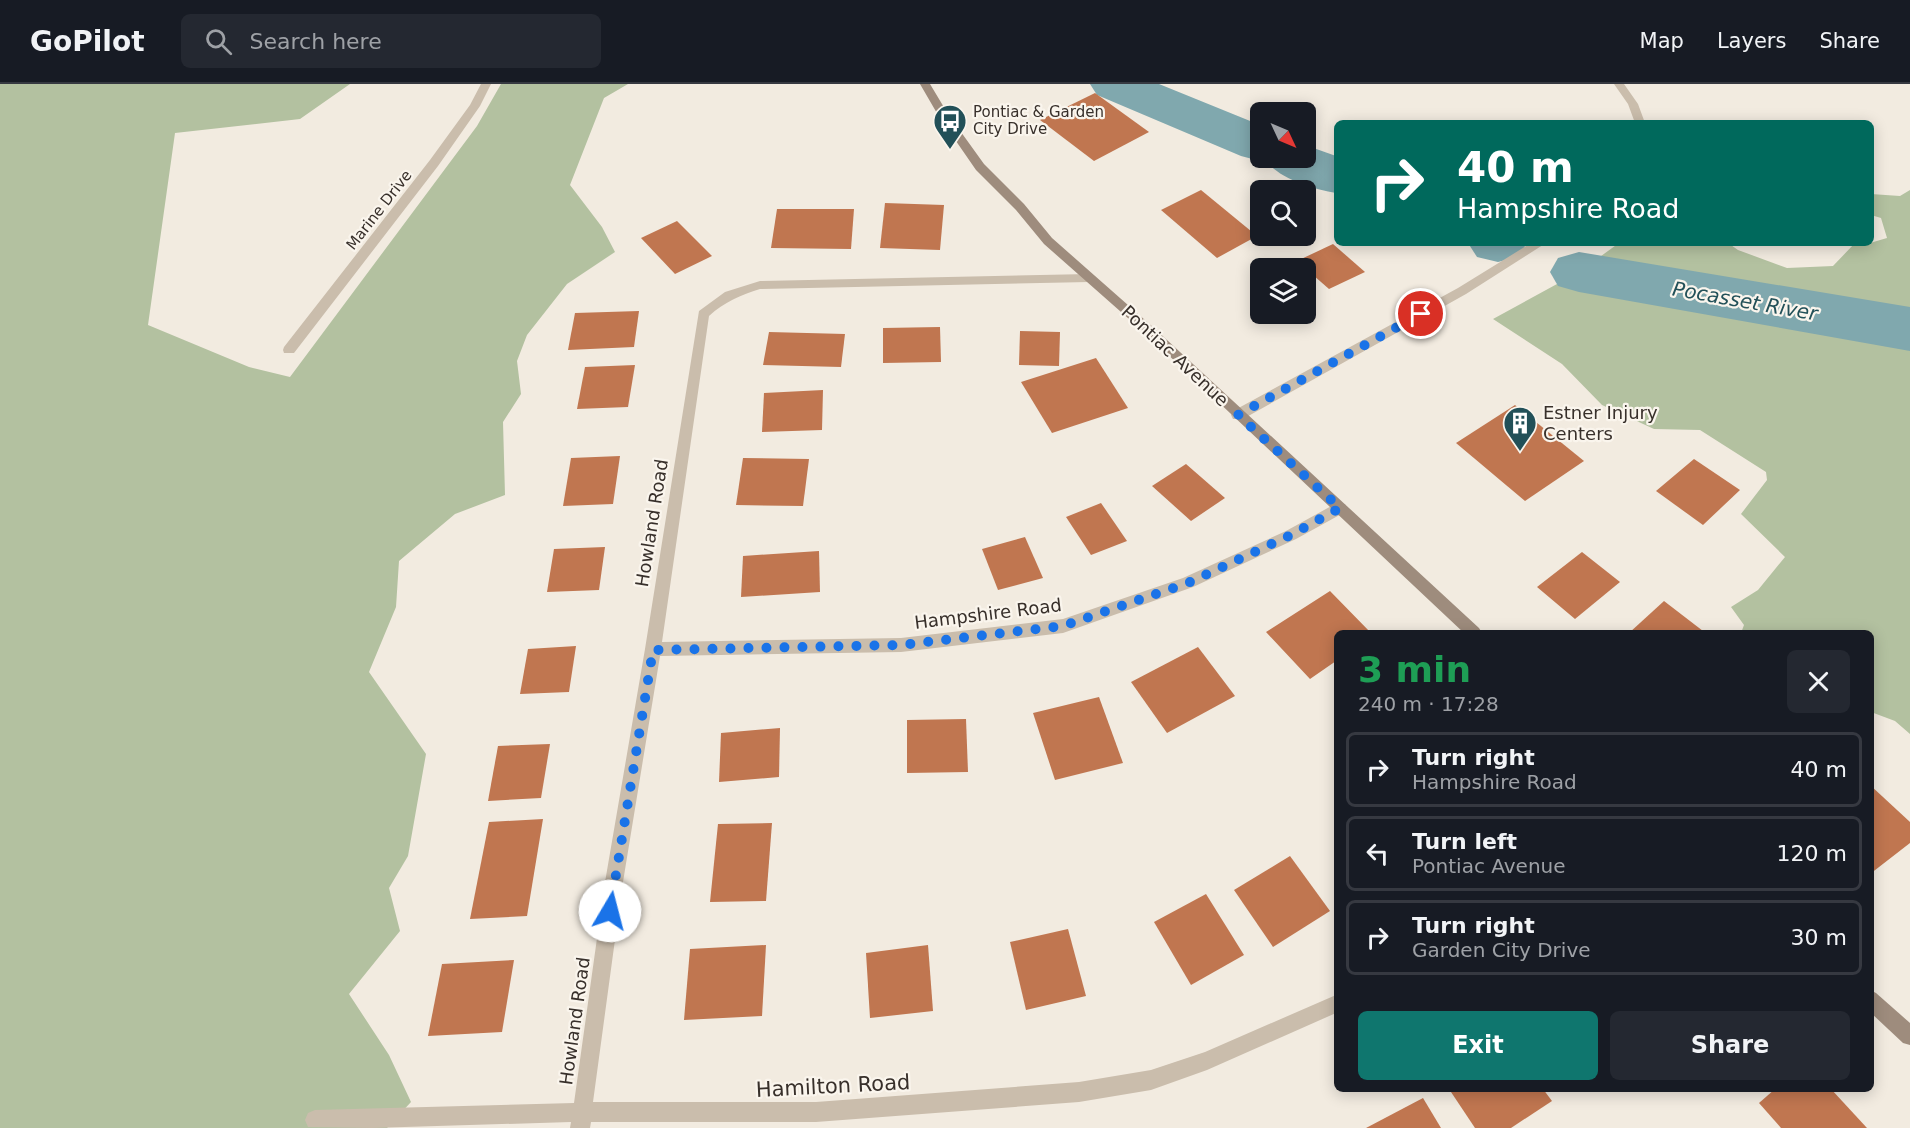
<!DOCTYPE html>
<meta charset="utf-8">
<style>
body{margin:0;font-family:"DejaVu Sans",sans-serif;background:#242831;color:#f1f3f6;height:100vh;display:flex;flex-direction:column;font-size:22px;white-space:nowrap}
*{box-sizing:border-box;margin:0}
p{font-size:20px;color:#9ea1a6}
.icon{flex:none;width:33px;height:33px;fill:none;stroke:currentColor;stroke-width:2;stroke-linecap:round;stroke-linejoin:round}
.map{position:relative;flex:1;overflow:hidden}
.details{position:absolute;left:1334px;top:546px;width:540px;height:462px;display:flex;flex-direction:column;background:#171b24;border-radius:9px;box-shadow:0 3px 15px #0003}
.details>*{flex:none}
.guide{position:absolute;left:1334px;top:36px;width:540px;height:126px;border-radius:9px;box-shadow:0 3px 15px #0003;background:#00695c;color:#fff;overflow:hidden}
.needle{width:39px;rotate:134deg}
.fabs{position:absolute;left:1250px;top:18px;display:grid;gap:12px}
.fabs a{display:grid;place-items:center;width:66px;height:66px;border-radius:9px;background:#171b24;box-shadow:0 3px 15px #0003;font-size:30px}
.pin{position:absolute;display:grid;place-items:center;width:51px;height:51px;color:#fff;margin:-26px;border:3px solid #fff;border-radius:50%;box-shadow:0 2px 6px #0007}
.me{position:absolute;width:66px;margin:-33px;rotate:8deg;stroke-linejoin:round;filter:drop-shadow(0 0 4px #0008)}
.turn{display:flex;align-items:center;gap:21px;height:126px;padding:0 24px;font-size:27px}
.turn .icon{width:78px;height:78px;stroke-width:2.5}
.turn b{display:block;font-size:42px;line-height:51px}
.round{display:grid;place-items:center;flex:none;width:63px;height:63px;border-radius:9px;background:#242831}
.headline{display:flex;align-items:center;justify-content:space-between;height:102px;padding:0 24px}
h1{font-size:36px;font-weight:600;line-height:45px;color:#1e9e55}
.primary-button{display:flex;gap:12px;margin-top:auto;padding:12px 24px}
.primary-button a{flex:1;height:69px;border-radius:9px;background:#0f766e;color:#fff;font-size:24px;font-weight:600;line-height:69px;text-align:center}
.primary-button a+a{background:#242831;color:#f1f3f6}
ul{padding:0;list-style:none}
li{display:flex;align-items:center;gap:18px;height:75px;margin:0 12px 9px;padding:0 12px;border:3px solid #363941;border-radius:9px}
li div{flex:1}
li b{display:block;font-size:22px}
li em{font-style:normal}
header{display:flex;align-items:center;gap:36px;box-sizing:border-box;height:84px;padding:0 30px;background:#171b24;border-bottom:2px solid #363941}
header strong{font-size:28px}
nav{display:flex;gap:33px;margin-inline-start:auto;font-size:21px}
.search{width:420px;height:54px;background:#242831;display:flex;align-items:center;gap:15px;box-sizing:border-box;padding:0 21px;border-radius:9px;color:#9ea1a6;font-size:22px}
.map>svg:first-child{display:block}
</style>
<header>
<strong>GoPilot</strong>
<div class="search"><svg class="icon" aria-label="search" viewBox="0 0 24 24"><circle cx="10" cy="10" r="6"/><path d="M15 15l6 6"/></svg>Search here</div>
<nav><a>Map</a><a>Layers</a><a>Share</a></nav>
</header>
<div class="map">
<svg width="1910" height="1044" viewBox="0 0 1910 1044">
<rect width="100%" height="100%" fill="#f2ebe0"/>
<g fill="#b3c1a0">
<polygon points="0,0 350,0 300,35 175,49 148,241 249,283 290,293 477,42 501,0 628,0 604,14 570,101 602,143 615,168 567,200 527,251 517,277 521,310 503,338 505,411 455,430 399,477 396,523 369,588 426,670 408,772 389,804 400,847 349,910 389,971 411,1018 387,1044 0,1044"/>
<polygon points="1910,106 1910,650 1895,637 1871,628 1870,549 1741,549 1744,541 1731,523 1758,506 1785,473 1741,430 1767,396 1766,388 1700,346 1654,345 1602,321 1562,280 1493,235 1579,188 1619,159 1728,159 1738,166 1787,184 1833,182 1855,159 1870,159 1887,154 1881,134 1871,131 1871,110 1900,112"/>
</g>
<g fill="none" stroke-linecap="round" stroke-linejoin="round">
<g fill="#80a8ae" fill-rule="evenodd">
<path d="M1090 0H1159L1260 41V74H1305V61L1336 72V109C1314 105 1278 95 1265 75L1260 77 1241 72 1097 11Z"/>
<polygon points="1468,159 1527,159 1518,173 1498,178 1477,173"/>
<polygon points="1579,168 1910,223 1910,267 1579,208 1558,202 1550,188 1558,174"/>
</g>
</g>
<g fill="#c07650">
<polygon points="1095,9 1149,48 1094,77 1040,36"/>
<polygon points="1201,106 1257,152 1217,174 1161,126"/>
<polygon points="885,119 944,121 940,166 880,164"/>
<polygon points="777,125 854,125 851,165 771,164"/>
<polygon points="677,137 712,172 675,190 641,154"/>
<polygon points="1333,160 1365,188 1329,205 1297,177"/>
<polygon points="639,227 634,263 568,266 575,229"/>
<polygon points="940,243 941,278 883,279 883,244"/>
<polygon points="1020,247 1060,248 1059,282 1019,281"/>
<polygon points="769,248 845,250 841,283 763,281"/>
<polygon points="1096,274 1128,324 1052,349 1021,298"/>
<polygon points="635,281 628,323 577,325 585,283"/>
<polygon points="823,306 822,346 762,348 764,309"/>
<polygon points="1515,321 1584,377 1525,417 1456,359"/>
<polygon points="620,372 613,420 563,422 571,374"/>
<polygon points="743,374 809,375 803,422 736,421"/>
<polygon points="1694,375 1740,406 1703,441 1656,407"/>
<polygon points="1186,380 1225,414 1191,437 1152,402"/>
<polygon points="1101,419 1127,457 1091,471 1066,433"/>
<polygon points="1025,453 1043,494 998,506 982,465"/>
<polygon points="605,463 599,506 547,508 554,465"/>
<polygon points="819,467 820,508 741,513 743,472"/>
<polygon points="1582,468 1620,498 1575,535 1537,503"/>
<polygon points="1330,507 1371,549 1336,549 1336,577 1310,595 1266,548"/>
<polygon points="1664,517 1703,547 1701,549 1629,549"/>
<polygon points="576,562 569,608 520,610 528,565"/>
<polygon points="1198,563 1235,612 1167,649 1131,598"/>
<polygon points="1099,613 1123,679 1055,696 1033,629"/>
<polygon points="966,635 968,688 907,689 907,636"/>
<polygon points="780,644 779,693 719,698 721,649"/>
<polygon points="550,660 541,714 488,717 498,662"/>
<polygon points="1870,701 1910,738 1910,759 1870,790"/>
<polygon points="543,735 527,832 470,835 489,738"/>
<polygon points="772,739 766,817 710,818 718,740"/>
<polygon points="1290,772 1330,827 1273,863 1234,806"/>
<polygon points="1206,810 1244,871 1191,901 1154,838"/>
<polygon points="1068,845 1086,912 1026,926 1010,858"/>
<polygon points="766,861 762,932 684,936 690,865"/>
<polygon points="928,861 933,927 870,934 866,869"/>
<polygon points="514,876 502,948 428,952 442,880"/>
<polygon points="1449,1005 1543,1005 1552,1017 1511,1044 1475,1044"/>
<polygon points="1775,1005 1831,1005 1867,1044 1781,1044 1759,1019"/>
<polygon points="1423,1014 1441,1044 1366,1044"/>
</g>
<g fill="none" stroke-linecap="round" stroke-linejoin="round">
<g fill="#cabdac" fill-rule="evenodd">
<polygon points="481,0 491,0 480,22 438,82 294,269 284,269 283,266 284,263 430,76 470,21"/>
<path d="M1089 190 1095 194 1089 198 760 205C741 211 724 218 709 232L662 558 901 554 1063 535 1183 494 1286 447 1335 420H1345L1347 424 1345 428 1296 455 1193 503 1063 549 901 568 660 572 622 804 593 1018H816L1079 998 1151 986 1205 968 1336 911V929L1207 986 1151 1006 1079 1018 816 1038H591L590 1044H570L571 1038 372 1044 308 1043 305 1036 308 1029 315 1026 574 1019 604 804 645 565 699 227 725 208 760 197Z"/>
</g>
<g fill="#cabdac" fill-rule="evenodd">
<polygon points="1614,0 1624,0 1638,20 1645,39 1635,39 1628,20"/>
<polygon points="1531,159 1546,159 1466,210 1243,335 1233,335 1231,331 1233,327 1458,204"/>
</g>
<g fill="#9e8c7d" fill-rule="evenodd">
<polygon points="920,0 930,0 948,30 984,80 1024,120 1052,154 1154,244 1479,544 1482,549 1464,549 1146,250 1044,160 1016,126 976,86 938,31"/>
<polygon points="1870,906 1876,909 1910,939 1910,961 1903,959 1870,928"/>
</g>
</g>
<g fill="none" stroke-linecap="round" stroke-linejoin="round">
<polyline stroke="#1a73e8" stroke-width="10" stroke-dasharray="0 18" points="610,827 653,566 901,561 1063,542 1188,499 1291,451 1340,424 1238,331 1421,230"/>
</g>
<defs>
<symbol id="bus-pin" viewBox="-11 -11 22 30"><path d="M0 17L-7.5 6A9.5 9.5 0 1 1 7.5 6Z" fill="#225058" stroke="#faf5ed"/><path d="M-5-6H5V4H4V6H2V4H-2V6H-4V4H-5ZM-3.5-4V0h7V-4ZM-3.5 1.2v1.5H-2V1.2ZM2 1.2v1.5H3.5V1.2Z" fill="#fff"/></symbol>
<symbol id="building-pin" viewBox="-11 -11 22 30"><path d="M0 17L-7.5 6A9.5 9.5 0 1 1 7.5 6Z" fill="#225058" stroke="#faf5ed"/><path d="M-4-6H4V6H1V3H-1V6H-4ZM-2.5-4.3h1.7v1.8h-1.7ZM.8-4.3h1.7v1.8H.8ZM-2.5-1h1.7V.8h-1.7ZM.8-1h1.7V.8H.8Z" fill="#fff"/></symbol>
</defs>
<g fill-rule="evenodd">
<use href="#bus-pin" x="931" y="18" width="38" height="52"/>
<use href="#building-pin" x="1501" y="320" width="38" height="52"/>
</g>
<g text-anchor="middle" stroke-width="4.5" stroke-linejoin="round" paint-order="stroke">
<g font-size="15" fill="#38302b" stroke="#faf5ed" text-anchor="start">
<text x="973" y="33">Pontiac &amp; Garden<tspan x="973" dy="17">City Drive</tspan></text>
</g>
<g font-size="15" fill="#38302b" stroke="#faf5ed">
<text transform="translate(379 126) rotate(-52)" y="5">Marine Drive</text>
</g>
<g font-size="18" fill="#38302b" stroke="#faf5ed">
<text transform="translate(1175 272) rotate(43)" y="6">Pontiac Avenue</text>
<text transform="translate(652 439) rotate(-81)" y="6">Howland Road</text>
<text transform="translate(988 530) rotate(-7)" y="6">Hampshire Road</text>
<text transform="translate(575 937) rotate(-82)" y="6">Howland Road</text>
</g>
<g font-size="18" fill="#38302b" stroke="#faf5ed" text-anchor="start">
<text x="1543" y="335">Estner Injury<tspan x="1543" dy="21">Centers</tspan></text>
</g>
<g font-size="20" font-style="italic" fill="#225058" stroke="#faf5ed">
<text transform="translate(1745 217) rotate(10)" y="7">Pocasset River</text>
</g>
<g font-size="21" fill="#38302b" stroke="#faf5ed">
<text transform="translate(833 1002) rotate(-3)" y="7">Hamilton Road</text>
</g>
</g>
</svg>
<div class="fabs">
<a><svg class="needle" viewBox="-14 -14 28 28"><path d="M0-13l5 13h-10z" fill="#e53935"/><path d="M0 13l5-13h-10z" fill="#9ea1a6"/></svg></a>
<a><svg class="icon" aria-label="search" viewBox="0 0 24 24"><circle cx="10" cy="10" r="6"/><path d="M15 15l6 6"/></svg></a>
<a><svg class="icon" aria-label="layers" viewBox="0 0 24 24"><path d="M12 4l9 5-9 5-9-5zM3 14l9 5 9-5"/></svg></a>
</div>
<div class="pin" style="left:1421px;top:230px;background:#d93025"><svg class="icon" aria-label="arrive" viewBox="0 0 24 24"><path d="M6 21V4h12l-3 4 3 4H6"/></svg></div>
<svg class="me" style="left:610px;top:827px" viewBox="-20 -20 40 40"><circle r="19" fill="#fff"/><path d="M0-13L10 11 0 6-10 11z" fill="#1a73e8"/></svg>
<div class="guide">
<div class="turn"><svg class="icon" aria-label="right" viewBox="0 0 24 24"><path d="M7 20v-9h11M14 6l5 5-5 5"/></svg><div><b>40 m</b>Hampshire Road</div></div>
</div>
<section class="details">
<div class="headline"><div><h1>3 min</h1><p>240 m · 17:28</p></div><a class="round"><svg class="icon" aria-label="close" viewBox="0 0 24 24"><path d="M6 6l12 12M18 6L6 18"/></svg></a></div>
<ul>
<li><svg class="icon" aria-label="right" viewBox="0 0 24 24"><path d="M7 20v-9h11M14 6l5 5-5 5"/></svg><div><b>Turn right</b><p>Hampshire Road</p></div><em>40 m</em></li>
<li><svg class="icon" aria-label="left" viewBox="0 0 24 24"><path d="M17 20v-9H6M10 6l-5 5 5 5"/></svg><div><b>Turn left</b><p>Pontiac Avenue</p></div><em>120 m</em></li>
<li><svg class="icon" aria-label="right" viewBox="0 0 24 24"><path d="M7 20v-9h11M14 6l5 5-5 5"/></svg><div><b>Turn right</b><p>Garden City Drive</p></div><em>30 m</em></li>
</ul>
<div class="primary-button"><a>Exit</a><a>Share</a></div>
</section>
</div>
